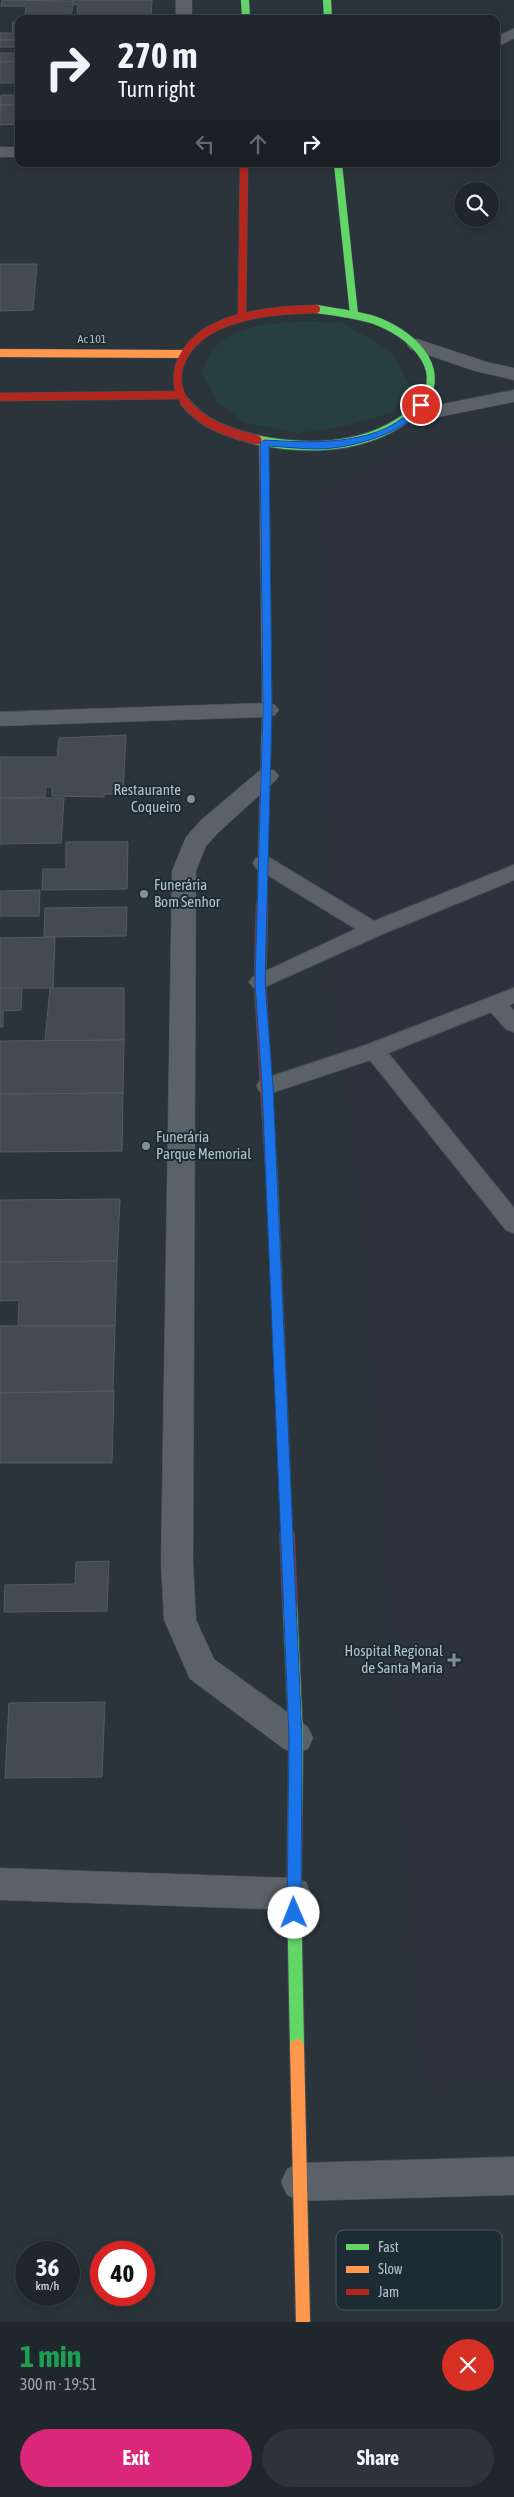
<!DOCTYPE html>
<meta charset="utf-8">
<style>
body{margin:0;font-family:"Asap Condensed",sans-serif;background:#2d3338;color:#f1f3f6;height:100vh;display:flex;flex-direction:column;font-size:19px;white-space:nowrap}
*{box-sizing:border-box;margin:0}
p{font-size:16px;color:#a2a5a9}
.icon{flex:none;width:28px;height:28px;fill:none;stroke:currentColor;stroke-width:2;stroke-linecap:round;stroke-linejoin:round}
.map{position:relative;height:2322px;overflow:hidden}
.side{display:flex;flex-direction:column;background:#20272c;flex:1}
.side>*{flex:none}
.hud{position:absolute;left:15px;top:15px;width:485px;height:152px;border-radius:10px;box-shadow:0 2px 12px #0003,0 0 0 1px #3d4448;background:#20272c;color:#f1f3f6;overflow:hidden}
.buttons{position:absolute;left:454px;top:182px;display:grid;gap:10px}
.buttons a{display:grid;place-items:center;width:45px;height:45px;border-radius:50%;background:#20272c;box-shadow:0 2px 12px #0003,0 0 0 1px #3d4448;font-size:25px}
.speed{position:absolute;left:15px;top:2241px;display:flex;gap:10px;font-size:25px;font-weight:700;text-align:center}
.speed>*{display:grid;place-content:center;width:65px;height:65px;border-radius:50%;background:#20272c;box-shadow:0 2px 12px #0003,0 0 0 1px #3d4448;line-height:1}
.speed small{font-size:12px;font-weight:400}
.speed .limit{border:8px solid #d22;background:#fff;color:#111}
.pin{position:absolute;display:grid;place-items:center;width:42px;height:42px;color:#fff;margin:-21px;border:2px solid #fff;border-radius:50%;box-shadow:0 1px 5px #0007}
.me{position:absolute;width:55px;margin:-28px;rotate:359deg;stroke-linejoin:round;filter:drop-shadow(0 0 4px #0008)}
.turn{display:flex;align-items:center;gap:18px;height:105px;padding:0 20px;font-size:22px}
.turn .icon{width:65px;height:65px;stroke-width:2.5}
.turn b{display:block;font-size:35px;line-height:42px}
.lanes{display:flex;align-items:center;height:48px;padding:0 20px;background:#0003;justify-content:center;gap:25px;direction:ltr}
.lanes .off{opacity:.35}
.round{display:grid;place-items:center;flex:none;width:52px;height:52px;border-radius:26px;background:#2d3338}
.head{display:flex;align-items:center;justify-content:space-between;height:85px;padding:0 20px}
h1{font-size:30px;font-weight:700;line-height:38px;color:#1e9e55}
.action{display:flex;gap:10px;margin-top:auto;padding:10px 20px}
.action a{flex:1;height:58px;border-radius:30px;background:#db2777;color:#fff;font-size:20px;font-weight:700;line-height:58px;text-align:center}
.action a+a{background:#2d3338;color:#f1f3f6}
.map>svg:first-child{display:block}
</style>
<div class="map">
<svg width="514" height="2322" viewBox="0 0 514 2322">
<rect width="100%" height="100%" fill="#2a343a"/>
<polygon fill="#2f313f" points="514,443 514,2082 422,2084 364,1239 343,1059 330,969 323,493 409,444"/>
<path fill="#273f3e" d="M303 321 343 323 392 352 411 387 392 413 345 426 298 433 245 423 217 402 202 373C204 367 207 358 211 352 233 324 271 324 303 321Z"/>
<g fill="#434b4f" stroke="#525c61">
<polygon points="2,0 73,1 72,13 66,13 66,19 25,19 26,6 1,6"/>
<polygon points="73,0 152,0 151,18 71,19 72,16 77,15 78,4 73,5"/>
<polygon points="13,22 19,22 19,40 0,40 0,33 12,33"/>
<rect x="0" y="40" width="19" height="7"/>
<polygon points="0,53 19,53 19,61 0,62"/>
<polygon points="19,61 19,83 0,83 0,62"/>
<polygon points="1,95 19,95 19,105 0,105"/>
<polygon points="0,105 19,105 19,124 0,125"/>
<polygon points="0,264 37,264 33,310 0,311"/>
<polygon points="126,735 123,794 104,794 104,797 52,796 52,787 46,787 45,797 0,798 0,757 57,757 59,738"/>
<polygon points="0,798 64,798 61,843 0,844"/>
<polygon points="66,842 128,842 127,889 42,890 43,869 66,869"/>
<polygon points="40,890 39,916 0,916 0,891"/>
<polygon points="127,907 126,936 44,937 45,908"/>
<polygon points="55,937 53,988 0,988 0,938"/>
<polygon points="0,988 22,988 21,1010 3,1011 3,1027 0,1027"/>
<polygon points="50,988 124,988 124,1040 45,1041"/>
<polygon points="124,1040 123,1093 0,1094 0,1041"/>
<polygon points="123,1093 122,1151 0,1152 0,1094"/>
<polygon points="120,1199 117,1261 0,1262 0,1200"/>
<polygon points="117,1261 115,1326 18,1326 19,1300 0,1301 0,1262"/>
<polygon points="0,1326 115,1326 113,1391 0,1393"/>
<polygon points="114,1391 112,1463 0,1463 0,1393"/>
<polygon points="109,1561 107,1611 4,1612 5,1585 75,1584 76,1562"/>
<polygon points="105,1702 102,1777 5,1778 9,1703"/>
</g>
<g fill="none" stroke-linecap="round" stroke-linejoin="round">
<defs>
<g id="lane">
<polygon points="514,29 514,38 496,47 496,37"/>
<polygon points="263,856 270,858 374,921 514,865 514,880 380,935 260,989 253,987 249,982 253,977 356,929 256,868 253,863 256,858"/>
<polygon points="514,988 514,1003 509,1005 514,1011 514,1032 506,1029 491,1012 388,1053 514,1208 514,1233 506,1230 370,1060 268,1094 260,1092 257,1086 260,1080 366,1045"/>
</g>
<g id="street">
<rect x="176" y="0" width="16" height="19"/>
<rect x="0" y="147" width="19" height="10"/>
<polygon points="417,339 487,362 514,368 514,380 475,371 410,349 407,345 410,341"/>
<polygon points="514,390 514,402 413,422 406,420 403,416 406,412 413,410"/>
<polygon points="267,703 275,705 279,710 275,715 267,717 0,726 0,712"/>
<polygon points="267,768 275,771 279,776 275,781 219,832 206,846 196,871 193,1563 196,1620 214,1659 308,1727 313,1738 308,1749 296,1753 284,1749 190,1679 164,1620 161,1563 172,871 186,837 201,820 259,771"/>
<polygon points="0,1868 294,1878 306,1882 311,1894 306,1906 294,1910 0,1900"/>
<polygon points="514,2157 514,2195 300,2201 287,2195 281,2182 287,2169 300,2163"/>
</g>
<g id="fast-far2">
<polyline points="245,0 246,19"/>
<polyline points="327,0 328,19"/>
<polyline points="338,164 354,314"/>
<path d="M316 309C335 312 355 314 374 320 408 332 448 365 423 403"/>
</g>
<path id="fast-far1" d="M257 440C316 452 381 448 424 402"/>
<polyline id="fast" points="290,1605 296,1738 294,1894 297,2046"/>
<polyline id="slow-far3" points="0,353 183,354"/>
<polyline id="slow-far2" points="263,859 267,710 264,443"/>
<polyline id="slow-far1" points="272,1182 282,1415"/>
<polyline id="slow" points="297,2046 303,2322"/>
<g id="jam-far3">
<polyline points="242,316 244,164"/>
<polyline points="0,397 180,395"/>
<path d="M186 403C178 393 176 380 179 367 195 315 271 310 316 309"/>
</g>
<g id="jam-far2">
<path d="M185 402C203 425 230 433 257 440"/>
<polyline points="262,907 263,859"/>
</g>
<g id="jam-far1">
<polyline points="262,905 260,982 272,1182"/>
<polyline points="282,1415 287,1536"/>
</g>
<polyline id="jam" points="287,1535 290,1605"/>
</defs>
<use href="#lane" stroke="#484f54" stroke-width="2"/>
<use href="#street" stroke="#484f54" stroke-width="1"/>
<use href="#fast-far2" stroke="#484f54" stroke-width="9"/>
<use href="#fast-far1" stroke="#484f54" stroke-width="11"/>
<use href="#fast" stroke="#484f54" stroke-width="16"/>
<use href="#slow-far3" stroke="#484f54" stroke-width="9"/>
<use href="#slow-far2" stroke="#484f54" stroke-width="11"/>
<use href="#slow-far1" stroke="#484f54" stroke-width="13"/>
<use href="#slow" stroke="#484f54" stroke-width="16"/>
<use href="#jam-far3" stroke="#484f54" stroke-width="9"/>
<use href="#jam-far2" stroke="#484f54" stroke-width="11"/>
<use href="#jam-far1" stroke="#484f54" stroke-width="13"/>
<use href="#jam" stroke="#484f54" stroke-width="16"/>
<use href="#lane" fill="#5b6267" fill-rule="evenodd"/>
<use href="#street" fill="#5b6267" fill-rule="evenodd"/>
<use href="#fast-far2" stroke="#63d668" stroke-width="8"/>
<use href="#fast-far1" stroke="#63d668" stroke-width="9"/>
<use href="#fast" stroke="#63d668" stroke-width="14"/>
<use href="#slow-far3" stroke="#ff974d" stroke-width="8"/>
<use href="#slow-far2" stroke="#ff974d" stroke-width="9"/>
<use href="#slow-far1" stroke="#ff974d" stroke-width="11"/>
<use href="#slow" stroke="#ff974d" stroke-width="14"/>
<use href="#jam-far3" stroke="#b3261e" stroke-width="8"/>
<use href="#jam-far2" stroke="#b3261e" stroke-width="9"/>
<use href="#jam-far1" stroke="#b3261e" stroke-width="11"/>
<use href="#jam" stroke="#b3261e" stroke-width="14"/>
</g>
<path fill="#1a73e8" stroke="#114b97" d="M418 403 426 405C405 433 354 448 319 449 302 449 285 447 269 446L272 710 265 982 273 1086 302 1738 301 1913 299 1918 294 1920 289 1918 287 1913 289 1738 262 1086 255 982 263 710 260 443 264 440C315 443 384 447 418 403Z"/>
<g fill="#849098" stroke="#1d2b35" stroke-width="2">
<circle cx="191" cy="799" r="5"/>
<circle cx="144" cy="894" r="5"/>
<circle cx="146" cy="1146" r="5"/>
<path d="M451.5 1652.5h5v5h5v5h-5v5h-5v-5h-5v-5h5z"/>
</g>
<g text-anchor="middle" stroke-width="4" stroke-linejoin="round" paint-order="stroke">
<g font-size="12" fill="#b4c1ca" stroke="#1d2b35">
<text x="92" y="343">Ac 101</text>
</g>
<g font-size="15" fill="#b4c1ca" stroke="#1d2b35" text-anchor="end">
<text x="181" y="795">Restaurante<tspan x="181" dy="17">Coqueiro</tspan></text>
<text x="154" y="890" text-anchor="start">Funerária<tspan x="154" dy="17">Bom Senhor</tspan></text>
<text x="156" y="1142" text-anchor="start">Funerária<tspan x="156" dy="17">Parque Memorial</tspan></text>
<text x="443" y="1656">Hospital Regional<tspan x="443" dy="17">de Santa Maria</tspan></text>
</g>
</g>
<rect x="336" y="2230" width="166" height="80" rx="8" fill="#1d2b35" stroke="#4a5862" stroke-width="1"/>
<rect x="346" y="2244" width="23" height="6" fill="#63d668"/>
<rect x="346" y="2266" width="23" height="7" fill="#ff974d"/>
<rect x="346" y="2289" width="23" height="6" fill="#b3261e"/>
<g font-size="14" fill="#b4c1ca">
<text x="378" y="2252">Fast</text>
<text x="378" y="2274">Slow</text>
<text x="378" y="2297">Jam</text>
</g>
</svg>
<div class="buttons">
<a><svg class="icon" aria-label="search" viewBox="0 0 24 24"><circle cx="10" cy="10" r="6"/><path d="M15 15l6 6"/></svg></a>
</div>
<div class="speed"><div>36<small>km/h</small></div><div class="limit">40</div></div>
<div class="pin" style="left:421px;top:405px;background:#d93025"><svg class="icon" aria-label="arrive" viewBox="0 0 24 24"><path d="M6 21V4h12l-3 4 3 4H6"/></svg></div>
<svg class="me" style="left:294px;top:1913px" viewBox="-20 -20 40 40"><circle r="19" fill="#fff"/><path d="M0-13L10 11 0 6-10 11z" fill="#1a73e8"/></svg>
<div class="hud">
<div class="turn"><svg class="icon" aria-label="right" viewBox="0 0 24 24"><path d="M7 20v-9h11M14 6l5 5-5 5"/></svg><div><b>270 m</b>Turn right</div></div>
<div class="lanes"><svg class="icon off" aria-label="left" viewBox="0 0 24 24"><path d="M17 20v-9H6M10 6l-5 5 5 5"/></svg><svg class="icon off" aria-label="ahead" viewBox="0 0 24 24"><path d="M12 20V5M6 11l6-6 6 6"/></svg><svg class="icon" aria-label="right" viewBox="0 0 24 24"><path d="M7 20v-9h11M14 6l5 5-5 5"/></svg></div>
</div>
</div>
<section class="side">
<div class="head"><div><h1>1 min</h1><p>300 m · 19:51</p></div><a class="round" style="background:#d93025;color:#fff"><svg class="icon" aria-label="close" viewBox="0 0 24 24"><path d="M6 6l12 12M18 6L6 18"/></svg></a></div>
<div class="action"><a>Exit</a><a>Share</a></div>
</section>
